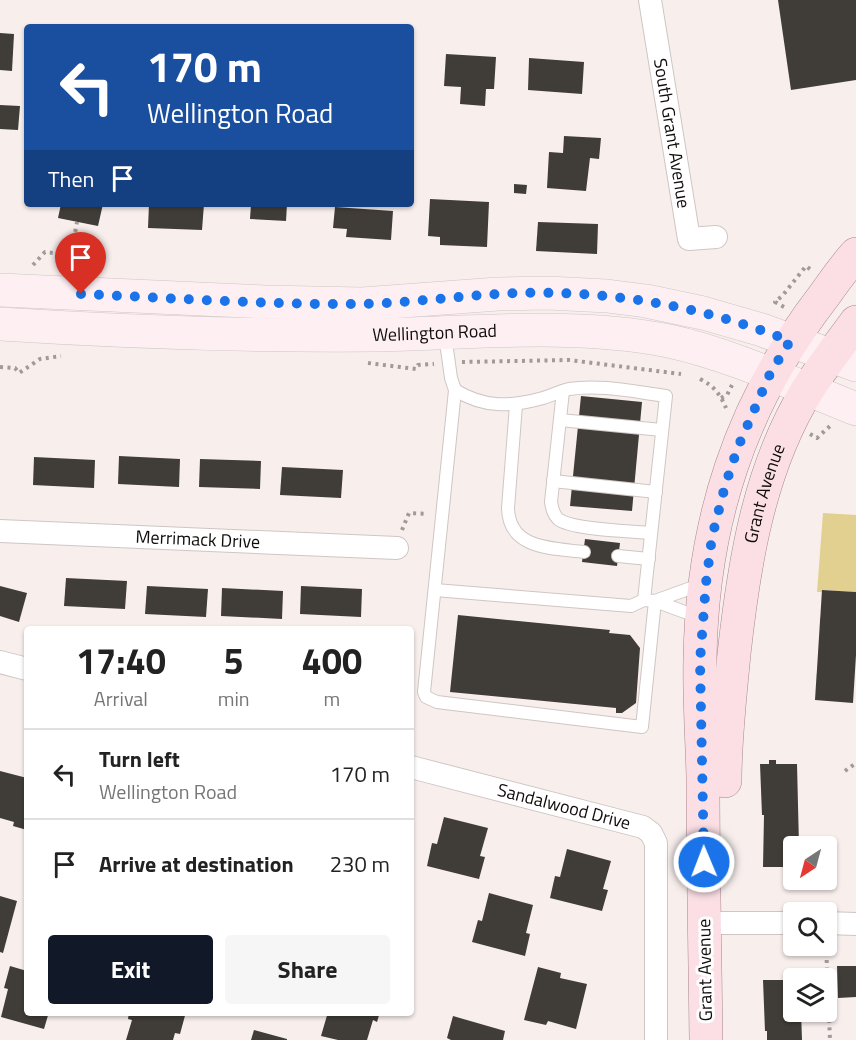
<!DOCTYPE html>
<style>
body{margin:0;font-family:"Titillium Web",sans-serif;background:#f6f6f6;color:#222;height:100vh;display:flex;flex-direction:column;font-size:22px;white-space:nowrap}
*{box-sizing:border-box;margin:0}
p{font-size:20px;color:#767676}
.icon{flex:none;width:33px;height:33px;fill:none;stroke:currentColor;stroke-width:2;stroke-linecap:round;stroke-linejoin:round}
.map{position:relative;flex:1;overflow:hidden}
.details{position:absolute;left:24px;top:626px;width:390px;height:390px;display:flex;flex-direction:column;background:#fff;border-radius:6px;box-shadow:0 2px 4px #0004}
.details>*{flex:none}
.guide{position:absolute;left:24px;top:24px;width:390px;height:183px;border-radius:6px;box-shadow:0 2px 4px #0004;background:#1a4fa0;color:#fff;overflow:hidden}
.needle{width:39px;rotate:216deg}
.fabs{position:absolute;left:783px;top:836px;display:grid;gap:12px}
.fabs a{display:grid;place-items:center;width:54px;height:54px;border-radius:6px;background:#fff;box-shadow:0 2px 4px #0004;font-size:30px}
.pin{position:absolute;display:grid;place-items:center;width:51px;height:51px;color:#fff;margin:-62px -26px;border-radius:50% 50% 50% 0;rotate:-45deg;box-shadow:0 0 6px #0007}
.pin .icon{rotate:45deg}
.me{position:absolute;width:66px;margin:-33px;rotate:359deg;stroke-linejoin:round;filter:drop-shadow(0 0 4px #0008)}
.turn{display:flex;align-items:center;gap:21px;height:126px;padding:0 24px;font-size:27px}
.turn .icon{width:78px;height:78px;stroke-width:2.5}
.turn b{display:block;font-size:42px;line-height:51px}
.then{display:flex;align-items:center;height:57px;padding:0 24px;background:#0003;gap:12px;font-size:22px}
.eta{display:flex;justify-content:space-evenly;align-items:center;height:102px;text-align:center}
.eta b{font-size:36px;font-weight:700;line-height:42px}
.primary-button{display:flex;gap:12px;margin-top:auto;padding:12px 24px}
.primary-button a{flex:1;height:69px;border-radius:6px;background:#111827;color:#fff;font-size:24px;font-weight:700;line-height:69px;text-align:center}
.primary-button a+a{background:#f6f6f6;color:#222}
ul{padding:0;list-style:none}
li{display:flex;align-items:center;gap:18px;height:90px;padding:0 24px;border-top:2px solid #e0e0e0}
li div{flex:1}
li b{display:block;font-size:22px}
li em{font-style:normal}
.map>svg:first-child{display:block}
</style>
<div class="map">
<svg width="856" height="1040" viewBox="0 0 856 1040">
<rect width="100%" height="100%" fill="#f8efed"/>
<polygon fill="#e2d090" points="823,513 856,515 856,592 823,590 822,592 817,592"/>
<g fill="#403c38">
<polygon points="778,0 856,0 856,80 791,90"/>
<polygon points="0,33 14,34 12,71 0,70"/>
<polygon points="446,54 496,57 494,89 486,89 485,106 460,104 461,87 444,86"/>
<polygon points="529,58 584,62 582,94 528,90"/>
<polygon points="0,105 20,106 18,130 0,129"/>
<polygon points="564,136 601,138 599,159 590,158 586,191 547,188 549,152 563,153"/>
<polygon points="514,184 527,185 526,194 514,193"/>
<polygon points="430,199 489,202 487,247 440,245 440,237 428,236"/>
<polygon points="61,204 103,204 98,226 58,218"/>
<polygon points="149,204 204,204 202,230 148,228"/>
<polygon points="251,204 287,204 286,221 250,219"/>
<polygon points="335,207 393,211 391,240 346,237 347,229 333,228"/>
<polygon points="538,222 598,224 597,254 536,251"/>
<polygon points="581,396 642,402 632,511 570,506"/>
<polygon points="119,456 180,459 179,487 118,484"/>
<polygon points="34,457 95,460 94,488 33,485"/>
<polygon points="200,459 261,461 260,489 199,487"/>
<polygon points="282,467 343,470 341,498 280,495"/>
<polygon points="585,539 620,543 617,566 582,562"/>
<polygon points="66,578 127,581 125,609 64,606"/>
<polygon points="0,586 27,593 19,622 0,616"/>
<polygon points="147,586 208,589 206,617 145,614"/>
<polygon points="301,586 362,589 361,617 300,614"/>
<polygon points="222,588 283,591 282,619 221,616"/>
<polygon points="822,590 856,592 856,655 853,703 815,700"/>
<polygon points="458,615 610,630 609,633 630,635 640,648 636,703 622,713 616,713 616,708 450,692"/>
<polygon points="769,760 776,760 776,764 797,764 799,846 794,846 794,867 763,867 764,815 762,815 760,764 769,764"/>
<polygon points="0,771 27,778 27,830 13,826 14,822 0,818"/>
<polygon points="444,817 488,828 480,856 485,857 479,879 427,866 432,843 437,844"/>
<polygon points="567,849 611,861 603,889 608,890 602,911 550,898 555,876 560,877"/>
<polygon points="489,893 533,905 526,933 530,934 525,956 472,942 478,920 482,921"/>
<polygon points="0,896 17,901 3,953 0,952"/>
<polygon points="10,966 27,971 27,1012 49,1012 44,1029 1,1017 8,989 4,988"/>
<polygon points="837,966 856,966 856,997 838,998"/>
<polygon points="538,967 561,973 560,978 587,984 576,1029 548,1021 546,1025 524,1020"/>
<polygon points="763,980 794,980 794,1011 801,1011 802,1040 767,1040 767,1031 765,1031"/>
<polygon points="129,1012 186,1012 180,1034 175,1033 173,1040 126,1040 132,1020 128,1019"/>
<polygon points="328,1012 380,1012 377,1022 373,1020 367,1040 338,1040 321,1036"/>
<polygon points="453,1016 505,1031 503,1040 451,1040 447,1038"/>
<polygon points="254,1030 287,1039 287,1040 251,1040"/>
</g>
<g fill="none" stroke-linecap="round" stroke-linejoin="round">
<defs>
<g id="service">
<polyline points="445,335 451,378 455,390 454,400 424,692 426,697 437,702 642,727 655,601"/>
<path d="M455 390C484 408 511 407 543 398 552 395 561 391 569 389 600 384 635 392 666 396L644 600 655 601 701 618"/>
<path d="M563 391 551 502C552 508 553 514 558 519 572 530 631 531 651 533"/>
<path d="M516 405 508 508C509 550 553 548 584 552"/>
<polyline points="560,420 662,430"/>
<polyline points="553,481 656,492"/>
<polyline points="618,556 649,559"/>
<polyline points="435,590 631,606 644,600"/>
<polyline points="655,601 702,584"/>
</g>
<g id="minor">
<path id="s1" d="M650 0 689 239 716 237"/>
<path id="s2" d="M0 531 397 548"/>
<polyline points="0,662 27,669"/>
<path id="s3" d="M411 767 643 827 651 833 656 843V1040"/>
<polyline points="704,923 794,923"/>
<polyline points="826,923 856,924"/>
</g>
<g id="secondary">
<polyline points="0,290 266,302 362,304 498,294 548,293 607,296 646,301 703,313 762,330 856,365"/>
<path id="s4" d="M0 324C125 332 250 336 375 335 471 333 575 322 669 341 733 355 795 385 856 409"/>
</g>
<g id="primary">
<path id="s5" d="M725 781C725 738 730 697 734 654 744 563 759 468 808 389 823 366 840 344 856 322"/>
<path d="M706 1040C705 952 703 865 703 777 702 738 699 698 700 659 702 523 740 405 823 297 834 282 844 267 856 254"/>
</g>
</defs>
<use href="#service" stroke="#cec6c4" stroke-width="14"/>
<use href="#minor" stroke="#cec6c4" stroke-width="24"/>
<use href="#secondary" stroke="#cec6c4" stroke-width="34"/>
<use href="#primary" stroke="#a6878d" stroke-width="34"/>
<g stroke="#a19a99" stroke-width="4" stroke-dasharray="3 4.5" stroke-linecap="butt">
<polyline points="33,265 45,252 71,255 77,222"/>
<polyline points="784,307 775,302 783,295 806,266 811,270"/>
<polyline points="462,362 569,360 681,374"/>
<polyline points="368,363 416,369 418,365 434,364"/>
<polyline points="0,367 15,368 19,373 40,359 61,356"/>
<path d="M700 379C714 386 720 394 726 408"/>
<polyline points="721,398 727,395 732,385"/>
<polyline points="810,434 817,438 830,426"/>
<polyline points="402,530 409,513 428,514"/>
<polyline points="845,771 856,763"/>
<polyline points="826,945 830,1040"/>
</g>
<use href="#service" stroke="#fff" stroke-width="12"/>
<use href="#minor" stroke="#fff" stroke-width="22"/>
<use href="#secondary" stroke="#fdeff2" stroke-width="33"/>
<use href="#primary" stroke="#fbdfe5" stroke-width="33"/>
</g>
<g fill="none" stroke-linecap="round" stroke-linejoin="round">
<path stroke="#1a73e8" stroke-width="10" stroke-dasharray="0 18" d="M81 294C174 298 268 305 361 304 407 303 452 297 497 294 597 288 698 304 790 341L770 374 738 447 725 486 712 537 706 583 700 661 704 862"/>
</g>
<g text-anchor="middle" stroke-width="6" stroke-linejoin="round" paint-order="stroke">
<g font-size="18" fill="#0f0c0b" stroke="#fefefe">
<text dy="6" stroke="none"><textPath href="#s1" startOffset="135">South Grant Avenue</textPath></text>
<text dy="6" stroke="none"><textPath href="#s4" startOffset="435">Wellington Road</textPath></text>
<text dy="6" stroke="none"><textPath href="#s5" startOffset="291">Grant Avenue</textPath></text>
<text dy="6" stroke="none"><textPath href="#s2" startOffset="198">Merrimack Drive</textPath></text>
<text dy="6" stroke="none"><textPath href="#s3" startOffset="158">Sandalwood Drive</textPath></text>
<text transform="translate(705 970) rotate(-91)" y="6">Grant Avenue</text>
</g>
</g>
</svg>
<div class="fabs">
<a><svg class="needle" viewBox="-14 -14 28 28"><path d="M0-13l5 13h-10z" fill="#e53935"/><path d="M0 13l5-13h-10z" fill="#767676"/></svg></a>
<a><svg class="icon" aria-label="search" viewBox="0 0 24 24"><circle cx="10" cy="10" r="6"/><path d="M15 15l6 6"/></svg></a>
<a><svg class="icon" aria-label="layers" viewBox="0 0 24 24"><path d="M12 4l9 5-9 5-9-5zM3 14l9 5 9-5"/></svg></a>
</div>
<div class="pin" style="left:81px;top:294px;background:#d93025"><svg class="icon" aria-label="arrive" viewBox="0 0 24 24"><path d="M6 21V4h12l-3 4 3 4H6"/></svg></div>
<svg class="me" style="left:704px;top:862px" viewBox="-20 -20 40 40"><circle r="17" fill="#1a73e8" stroke="#fff" stroke-width="3"/><path d="M0-11L8 9 0 5-8 9z" fill="#fff"/></svg>
<div class="guide">
<div class="turn"><svg class="icon" aria-label="left" viewBox="0 0 24 24"><path d="M17 20v-9H6M10 6l-5 5 5 5"/></svg><div><b>170 m</b>Wellington Road</div></div>
<div class="then">Then<svg class="icon" aria-label="arrive" viewBox="0 0 24 24"><path d="M6 21V4h12l-3 4 3 4H6"/></svg></div>
</div>
<section class="details">
<div class="eta">
<div><b>17:40</b><p>Arrival</p></div>
<div><b>5</b><p>min</p></div>
<div><b>400</b><p>m</p></div>
</div>
<ul>
<li><svg class="icon" aria-label="left" viewBox="0 0 24 24"><path d="M17 20v-9H6M10 6l-5 5 5 5"/></svg><div><b>Turn left</b><p>Wellington Road</p></div><em>170 m</em></li>
<li><svg class="icon" aria-label="arrive" viewBox="0 0 24 24"><path d="M6 21V4h12l-3 4 3 4H6"/></svg><div><b>Arrive at destination</b></div><em>230 m</em></li>
</ul>
<div class="primary-button"><a>Exit</a><a>Share</a></div>
</section>
</div>
